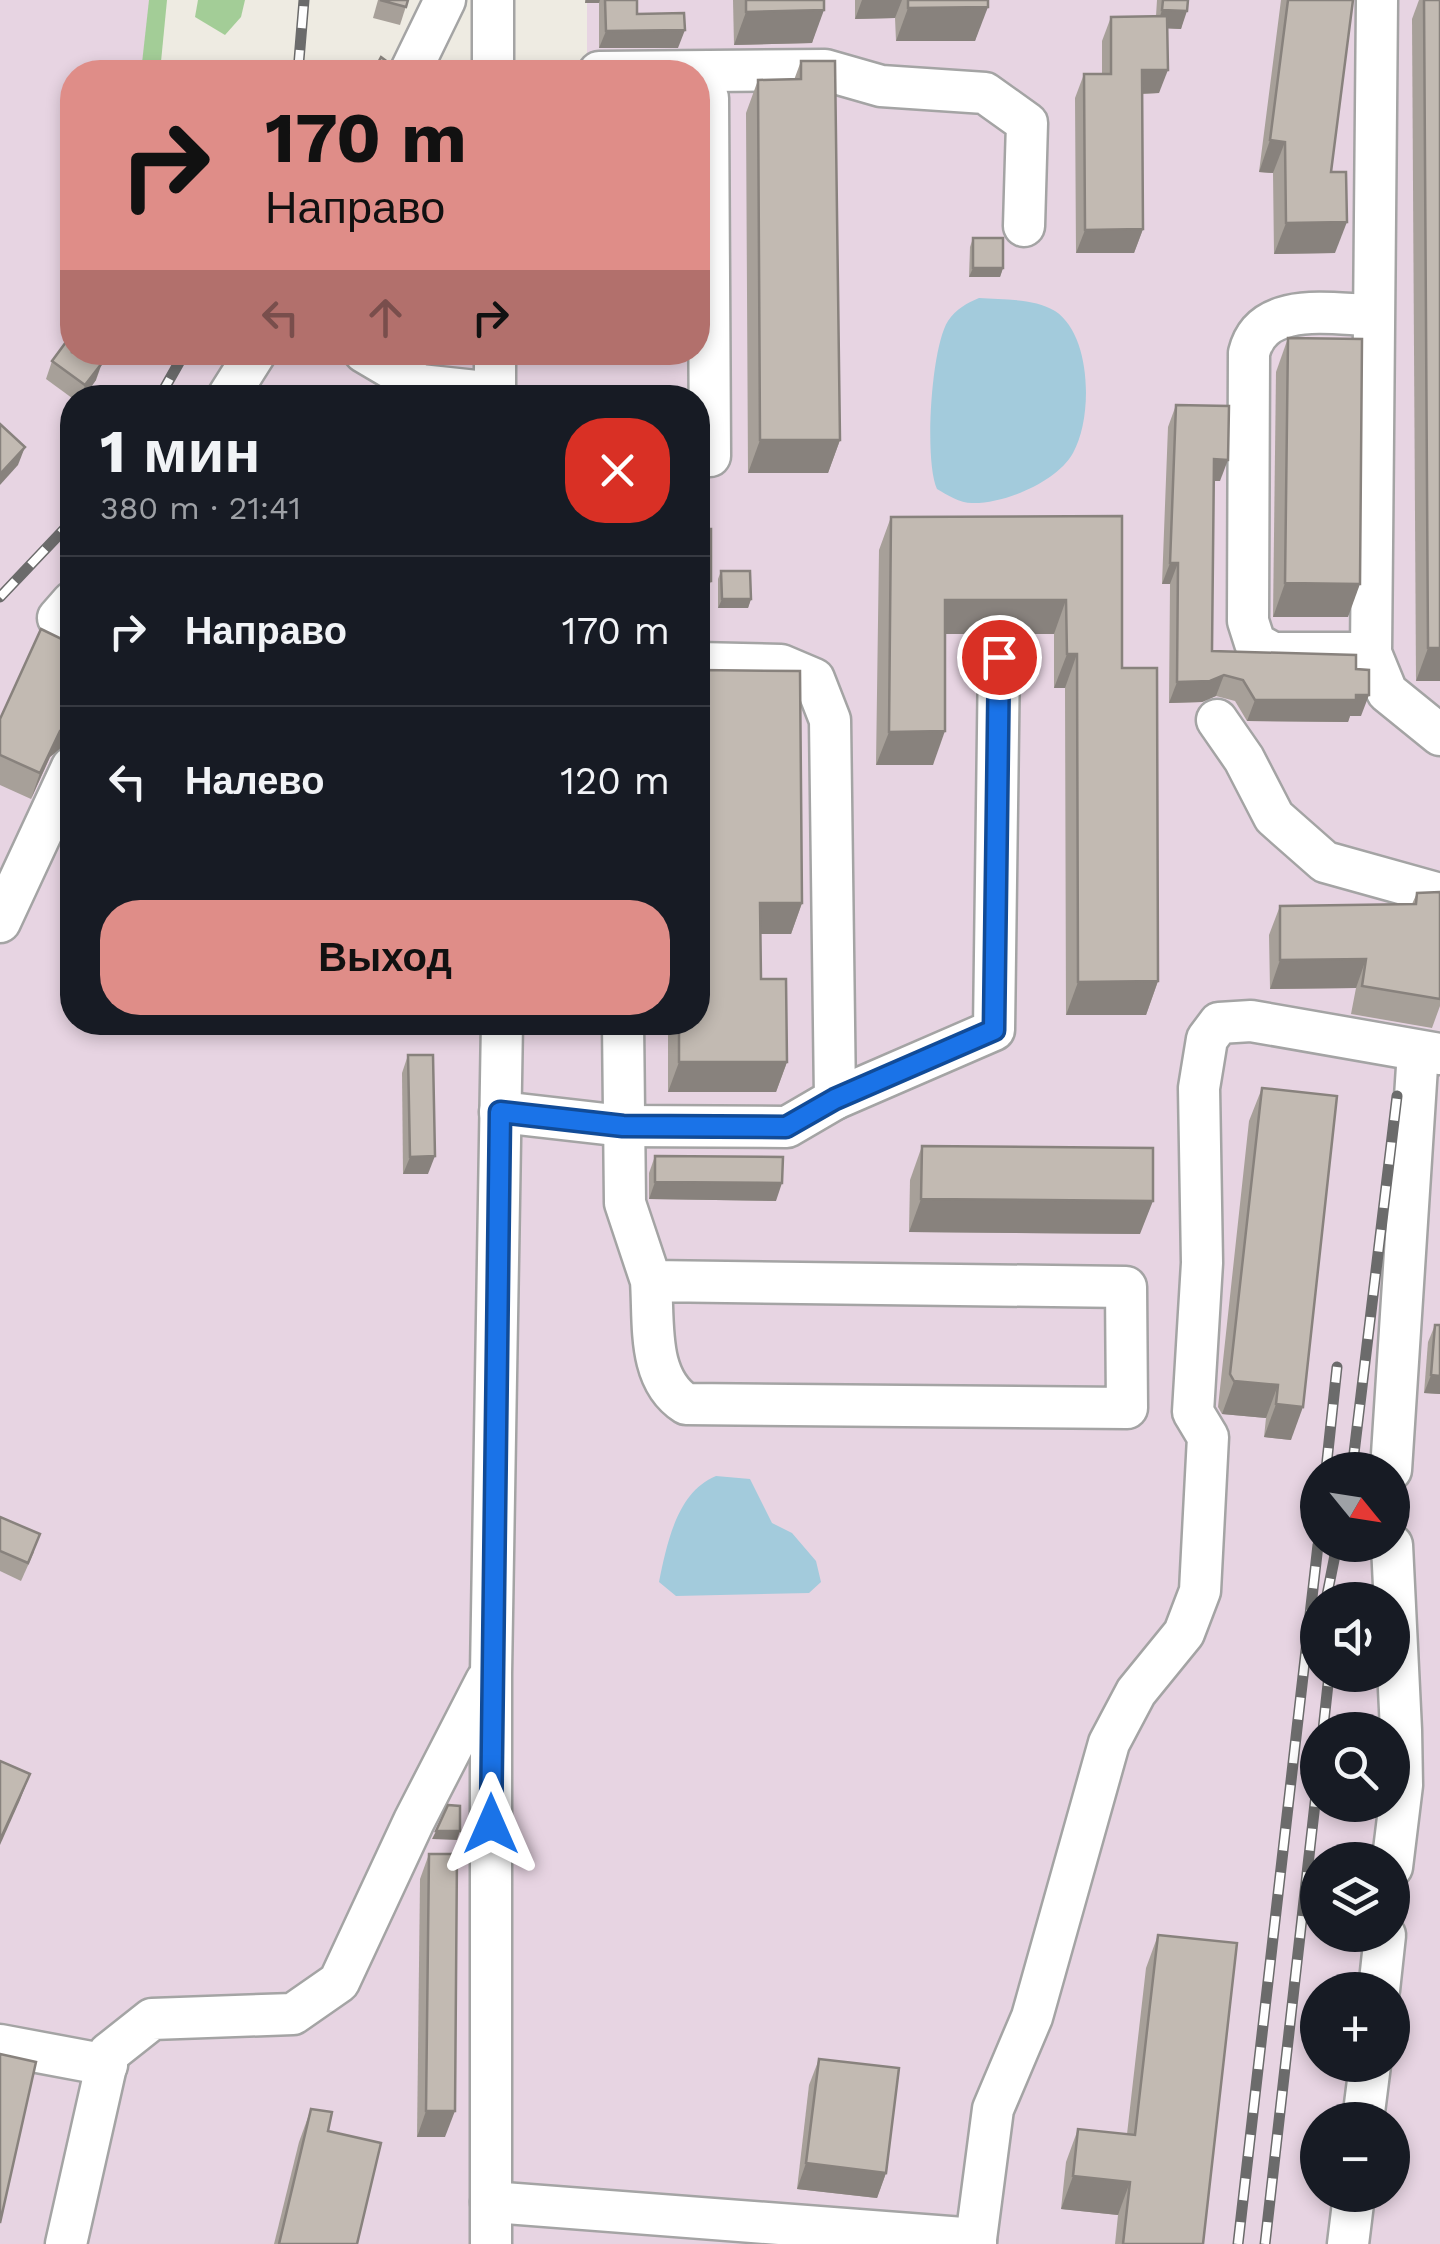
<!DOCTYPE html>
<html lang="ru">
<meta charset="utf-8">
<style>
body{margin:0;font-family:"Work Sans",sans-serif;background:#20242c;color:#f1f3f6;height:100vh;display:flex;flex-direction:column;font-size:38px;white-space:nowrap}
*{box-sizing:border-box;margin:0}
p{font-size:32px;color:#9ea1a6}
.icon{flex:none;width:55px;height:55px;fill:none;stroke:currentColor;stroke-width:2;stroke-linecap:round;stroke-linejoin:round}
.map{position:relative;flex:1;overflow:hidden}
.sheet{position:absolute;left:60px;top:385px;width:650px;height:650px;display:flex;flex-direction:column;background:#171b24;border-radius:40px;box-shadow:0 5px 15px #0003}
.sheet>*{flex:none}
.guide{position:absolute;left:60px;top:60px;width:650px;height:305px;border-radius:40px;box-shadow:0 5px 15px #0003;background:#df8d88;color:#111;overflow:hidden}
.needle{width:65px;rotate:120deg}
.tools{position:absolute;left:1300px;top:1452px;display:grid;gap:20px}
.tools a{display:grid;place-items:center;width:110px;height:110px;border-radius:50%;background:#171b24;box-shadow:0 5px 15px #0003;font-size:50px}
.pin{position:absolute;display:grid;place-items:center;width:85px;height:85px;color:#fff;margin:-42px;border:5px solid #fff;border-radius:50%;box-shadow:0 2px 10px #0007}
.me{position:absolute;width:110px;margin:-55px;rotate:0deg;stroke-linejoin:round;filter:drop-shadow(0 0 8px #0008)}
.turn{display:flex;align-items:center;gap:35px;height:210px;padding:0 40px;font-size:45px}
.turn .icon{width:130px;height:130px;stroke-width:2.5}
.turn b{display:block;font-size:70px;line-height:85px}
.lanes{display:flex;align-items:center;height:95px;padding:0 40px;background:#0003;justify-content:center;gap:50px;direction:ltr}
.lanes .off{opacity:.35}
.round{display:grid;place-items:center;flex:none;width:105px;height:105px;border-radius:40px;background:#20242c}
.summary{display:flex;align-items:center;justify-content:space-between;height:170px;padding:0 40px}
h1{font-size:60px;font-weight:700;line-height:75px}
.primary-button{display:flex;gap:20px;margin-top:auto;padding:20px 40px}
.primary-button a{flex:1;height:115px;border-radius:40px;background:#df8d88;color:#111;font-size:40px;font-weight:700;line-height:115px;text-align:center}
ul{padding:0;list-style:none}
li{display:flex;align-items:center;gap:30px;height:150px;padding:0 40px;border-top:2px solid #363941}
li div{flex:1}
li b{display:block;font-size:38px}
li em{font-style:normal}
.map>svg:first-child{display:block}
</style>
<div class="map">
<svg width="1440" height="2244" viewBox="0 0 1440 2244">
<rect width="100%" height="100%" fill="#eeebe2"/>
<path fill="#e7d4e2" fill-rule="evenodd" d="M0 0H159L155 72H72V352H698V72H587V0H1440V2244H0ZM72 398H698V1022H72ZM1318 1470H1392V1545H1318ZM1318 1600H1392V1675H1318ZM1318 1730H1392V1805H1318ZM1318 1860H1392V1935H1318ZM1318 1990H1392V2065H1318ZM1318 2120H1392V2195H1318Z"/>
<g fill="#a3cd97">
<polygon points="149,0 167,0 160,72 141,72"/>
<polygon points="198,0 245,0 241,17 225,35 195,17"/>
</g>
<g fill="#a3cbdc">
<path d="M979 298C1003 300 1034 298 1055 311 1092 335 1093 418 1073 453 1057 482 1004 504 972 503 960 503 947 495 937 489 924 461 931 347 948 321 956 309 967 303 979 298Z"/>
<path d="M716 1476 750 1479 772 1523 792 1533 816 1561 821 1582 809 1593 676 1596 659 1582C667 1543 677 1492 716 1476Z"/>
</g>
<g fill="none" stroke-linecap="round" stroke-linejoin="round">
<defs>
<g id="minor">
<polyline points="493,0 493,72"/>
<polyline points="1377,0 1371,653 1387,692 1440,735"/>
<polyline points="410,72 445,0"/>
<polyline points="599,72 825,70 881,86 985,93 1027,123 1024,226"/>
<path d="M1371 315C1328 314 1262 301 1249 353L1248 621 1255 643 1273 653H1371"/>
<polyline points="364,352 420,385 495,393"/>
<polyline points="495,352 495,398"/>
<polyline points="227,398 256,352"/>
<polyline points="698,456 710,456 708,98"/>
<polyline points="72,602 58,618 72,633"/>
<polyline points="1217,720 1244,759 1274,817 1325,862 1440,894"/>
<polyline points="0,922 72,767"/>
<path d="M623 1022 625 1203 651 1281 1126 1287 1127 1408 686 1404C647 1379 654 1324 651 1281"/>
<polyline points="835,1099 994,1030 999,657"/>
<polyline points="500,1112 623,1126 787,1127 835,1099 830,720 814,679 781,665 698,663"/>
<polyline points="1391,1470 1418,1051"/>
<polyline points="1392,1545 1401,1730 1402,1785 1392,1867"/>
<polyline points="1379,1990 1385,1935"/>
<polyline points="0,2045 107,2065"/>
<polyline points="1363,2120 1370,2065"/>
<polyline points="491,2202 976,2239 976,2244"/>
<polyline points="976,2239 993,2109 1032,2017 1109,1743 1136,1692 1184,1633 1200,1591 1208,1437 1193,1412 1202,1263 1199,1088 1207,1039 1219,1023 1251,1021 1440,1054"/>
<polyline points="66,2244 109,2053 152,2019 293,2014 339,1982 414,1821 486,1681"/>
<polyline points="491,2244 491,1673 502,1022"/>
<polyline points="1348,2244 1354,2195"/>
</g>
</defs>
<use href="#minor" stroke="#a4a4a4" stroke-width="45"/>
<use href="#minor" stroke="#fff" stroke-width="40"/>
<defs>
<g id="rail">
<polyline points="298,72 304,0"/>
<polyline points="159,398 185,352"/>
<polyline points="0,597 72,521"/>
<polyline points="1326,1470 1337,1367"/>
<polyline points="1352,1470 1397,1096"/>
<polyline points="1326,1600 1337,1545"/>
<polyline points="1323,1730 1329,1675"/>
<polyline points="1238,2244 1318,1545"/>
<polyline points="1265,2244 1318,1777"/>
</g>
</defs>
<use href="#rail" stroke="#6b6b6b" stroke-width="11"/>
<use href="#rail" stroke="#fff" stroke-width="8" stroke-dasharray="22" stroke-linecap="butt"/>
</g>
<g fill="#a7a099">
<polygon points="378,0 408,0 400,25 373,18"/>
<polygon points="585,0 637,0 637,14 678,48 599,48 599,3 585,3"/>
<polygon points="733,0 824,0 812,43 734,45"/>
<polygon points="855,0 988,0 975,41 896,41 895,18 855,19"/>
<polygon points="1157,0 1188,0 1181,29 1167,28 1159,93 1142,94 1143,229 1134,253 1076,253 1075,98 1084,74 1102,74 1102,41 1111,17 1156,16"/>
<polygon points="1281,0 1353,0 1331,172 1335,253 1274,254 1273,173 1259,172"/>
<polygon points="1419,0 1440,0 1440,681 1416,681 1412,19"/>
<polygon points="801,61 840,440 828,473 748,473 746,113 758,80 794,80"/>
<polygon points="973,238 1003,268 1000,277 969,277 970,247"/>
<polygon points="1288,338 1348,617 1273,617 1276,372"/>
<polygon points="52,361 96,380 83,398 72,398 46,379"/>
<polygon points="1176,405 1220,481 1213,481 1212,651 1356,669 1361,716 1350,716 1348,722 1247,721 1235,701 1216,696 1202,702 1169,703 1170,584 1162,584 1168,427"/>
<polygon points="1122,516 1122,668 1158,981 1146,1015 1066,1015 1065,688 1054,688 1054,634 945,634 933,765 876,765 879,550 891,517"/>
<polygon points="721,571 751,599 748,608 718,608 718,579"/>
<polygon points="698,670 802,903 791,934 760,934 761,979 787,1062 776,1092 668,1092 668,1022 698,1022"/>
<polygon points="0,719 63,746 50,757 31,799 0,785"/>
<polygon points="1440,892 1440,1006 1432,1028 1351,1014 1356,988 1270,989 1269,935 1280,906 1412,904 1417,893"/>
<polygon points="408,1055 428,1174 403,1174 402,1073"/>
<polygon points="1262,1088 1291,1440 1264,1437 1266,1418 1222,1414 1218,1407 1249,1121"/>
<polygon points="922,1146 1140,1234 909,1232 910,1180"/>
<polygon points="655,1156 776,1201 649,1199 649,1173"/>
<polygon points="1435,1325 1440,1325 1440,1394 1424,1393 1428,1342"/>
<polygon points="0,1517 34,1552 21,1581 0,1571"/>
<polygon points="429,1854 445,2137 417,2137 420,1879"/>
<polygon points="1158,1935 1203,2244 1115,2244 1118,2215 1061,2209 1066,2162 1078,2129 1127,2134 1146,1968"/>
<polygon points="819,2059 886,2173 877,2198 797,2189 809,2085"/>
<polygon points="311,2109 328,2131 357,2244 274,2244 299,2142"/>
</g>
<g fill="#88827d">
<polygon points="586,0 600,0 599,3 585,3"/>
<polygon points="862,0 902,0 895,18 855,19"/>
<polygon points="988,7 975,41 896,41 908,8"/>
<polygon points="824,10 812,43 734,45 746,12"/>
<polygon points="1162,10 1187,11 1181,29 1156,28"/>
<polygon points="685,30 678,48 599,48 606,31"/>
<polygon points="1142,70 1168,70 1159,93 1134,94"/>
<polygon points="1270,140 1285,142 1273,173 1259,172"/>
<polygon points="1347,222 1335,253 1274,254 1286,223"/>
<polygon points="1143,229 1134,253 1076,253 1085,230"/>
<polygon points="973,268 1003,268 1000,277 969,277"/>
<polygon points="102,363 96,380 83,398 81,398 85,385"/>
<polygon points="760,440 840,440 828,473 748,473"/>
<polygon points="25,447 18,465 0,485 0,474"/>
<polygon points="1214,459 1228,460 1220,481 1206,481"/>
<polygon points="1170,563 1178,563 1170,584 1162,584"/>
<polygon points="698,581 711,581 704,598 698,598"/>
<polygon points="1285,583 1360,584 1348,617 1273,617"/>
<polygon points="722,599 751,599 748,608 718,608"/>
<polygon points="945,600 1066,600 1054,634 933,634"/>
<polygon points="1428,648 1440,648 1440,681 1416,681"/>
<polygon points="1067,654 1077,654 1065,688 1054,688"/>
<polygon points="1224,675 1216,696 1202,702 1169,703 1177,682"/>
<polygon points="1369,695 1361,716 1350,716 1348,722 1247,721 1255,700"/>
<polygon points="72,720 72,726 63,746 50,757 31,799 40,773 60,731"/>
<polygon points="945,731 933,765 876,765 889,732"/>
<polygon points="760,903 802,903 791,934 749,934"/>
<polygon points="1366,959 1356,988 1270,989 1280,960"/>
<polygon points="1158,981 1146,1015 1066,1015 1078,982"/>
<polygon points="679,1062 787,1062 776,1092 668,1092"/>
<polygon points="435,1156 428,1174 403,1174 410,1157"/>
<polygon points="655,1182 782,1183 776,1201 649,1199"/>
<polygon points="921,1199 1153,1201 1140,1234 909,1232"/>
<polygon points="1431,1375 1440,1376 1440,1394 1424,1393"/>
<polygon points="1234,1381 1278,1385 1266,1418 1222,1414"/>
<polygon points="1276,1404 1303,1407 1291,1440 1264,1437"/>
<polygon points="30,1774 20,1800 0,1845 0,1840"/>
<polygon points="436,1831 460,1831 457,1840 432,1839"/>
<polygon points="426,2111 455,2111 445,2137 417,2137"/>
<polygon points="806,2163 886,2173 877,2198 797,2189"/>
<polygon points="1073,2176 1130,2182 1118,2215 1061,2209"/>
</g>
<g fill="#c2bab2" stroke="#88827d" stroke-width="2.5">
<polygon points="380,0 408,0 406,7"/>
<polygon points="605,0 637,0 637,14 684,13 685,30 606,31"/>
<polygon points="746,0 824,0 824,10 746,12"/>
<polygon points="908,0 988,0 988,7 908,8"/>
<polygon points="1163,0 1188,0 1187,11 1162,10"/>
<polygon points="1288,0 1353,0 1331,172 1346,172 1347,222 1286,223 1285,142 1270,140"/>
<polygon points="1424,0 1440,0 1440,648 1428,648"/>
<polygon points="1167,16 1168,70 1142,70 1143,229 1085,230 1084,74 1111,74 1111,17"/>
<polygon points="381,57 401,72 373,72"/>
<polygon points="801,61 835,61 840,440 760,440 758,80 801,79"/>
<rect x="973" y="238" width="30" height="30"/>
<polygon points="69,338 72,341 72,352 88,352 102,363 85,385 52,361"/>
<polygon points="1288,338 1362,339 1360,584 1285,583"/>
<polygon points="1176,405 1229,406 1228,460 1214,459 1212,651 1356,655 1356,669 1369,670 1369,695 1356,695 1356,700 1255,700 1243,680 1224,675 1210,681 1177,682 1178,563 1170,563"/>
<polygon points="0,424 25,447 0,474"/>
<polygon points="698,489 705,489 706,529 711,529 711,581 698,581"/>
<polygon points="1122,516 1122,668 1157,668 1158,981 1078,982 1077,654 1067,654 1066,600 945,600 945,731 889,732 891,517"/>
<polygon points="721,571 750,571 751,599 722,599"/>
<polygon points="41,629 72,644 72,720 60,731 40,773 0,755 0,719"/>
<polygon points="698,670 800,671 802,903 760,903 761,979 786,979 787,1062 679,1062 679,1022 698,1022"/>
<polygon points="1440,892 1440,999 1362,986 1366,959 1280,960 1280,906 1416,904 1417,893"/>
<polygon points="408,1055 433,1055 435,1156 410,1157"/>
<polygon points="1262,1088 1337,1096 1303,1407 1276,1404 1278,1385 1234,1381 1230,1374"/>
<polygon points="922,1146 1153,1148 1153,1201 921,1199"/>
<polygon points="655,1156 783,1157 782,1183 655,1182"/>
<polygon points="1435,1325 1440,1325 1440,1376 1431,1375"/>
<polygon points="0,1517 40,1534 28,1563 0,1551"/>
<polygon points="0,1761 30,1774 0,1840"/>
<polygon points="448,1805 460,1806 460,1831 436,1831"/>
<polygon points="429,1854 457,1854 455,2111 426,2111"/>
<polygon points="1158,1935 1237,1943 1203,2244 1123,2244 1130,2182 1073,2176 1078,2129 1135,2135"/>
<polygon points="0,2054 36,2062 0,2223"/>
<polygon points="819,2059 899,2068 886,2173 806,2163"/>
<polygon points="311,2109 332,2112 328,2131 381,2143 357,2244 279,2244"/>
</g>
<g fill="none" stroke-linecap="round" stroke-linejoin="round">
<defs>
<polyline id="route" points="491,1824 500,1112 623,1126 786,1127 835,1099 994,1030 999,657"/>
</defs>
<use href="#route" stroke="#114b97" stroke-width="25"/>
<use href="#route" stroke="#1a73e8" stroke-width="18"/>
</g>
</svg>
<div class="tools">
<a><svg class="needle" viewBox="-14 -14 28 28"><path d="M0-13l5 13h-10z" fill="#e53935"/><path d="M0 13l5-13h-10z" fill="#9ea1a6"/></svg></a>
<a><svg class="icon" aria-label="sound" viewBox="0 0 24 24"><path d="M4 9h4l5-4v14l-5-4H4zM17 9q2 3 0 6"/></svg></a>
<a><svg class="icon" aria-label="search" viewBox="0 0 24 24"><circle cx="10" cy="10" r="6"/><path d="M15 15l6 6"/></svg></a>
<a><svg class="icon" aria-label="layers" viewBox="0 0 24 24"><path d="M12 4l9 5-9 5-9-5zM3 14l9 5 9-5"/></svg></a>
<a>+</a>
<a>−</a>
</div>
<div class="pin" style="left:999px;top:657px;background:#d93025"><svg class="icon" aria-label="arrive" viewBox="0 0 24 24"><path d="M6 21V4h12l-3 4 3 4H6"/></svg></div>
<svg class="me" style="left:491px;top:1824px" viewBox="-20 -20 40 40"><path d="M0-17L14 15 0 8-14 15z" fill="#1a73e8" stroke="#fff" stroke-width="4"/></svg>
<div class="guide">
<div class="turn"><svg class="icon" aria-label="right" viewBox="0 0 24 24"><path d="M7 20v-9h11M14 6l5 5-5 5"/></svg><div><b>170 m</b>Направо</div></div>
<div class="lanes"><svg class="icon off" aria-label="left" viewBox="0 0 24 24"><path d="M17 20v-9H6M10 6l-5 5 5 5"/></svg><svg class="icon off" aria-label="ahead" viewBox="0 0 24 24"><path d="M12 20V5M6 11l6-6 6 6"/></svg><svg class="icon" aria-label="right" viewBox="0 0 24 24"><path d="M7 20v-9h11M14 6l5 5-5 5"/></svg></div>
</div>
<section class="sheet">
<div class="summary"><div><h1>1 мин</h1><p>380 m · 21:41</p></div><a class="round" style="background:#d93025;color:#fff"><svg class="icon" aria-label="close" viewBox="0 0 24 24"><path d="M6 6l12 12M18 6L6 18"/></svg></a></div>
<ul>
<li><svg class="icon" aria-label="right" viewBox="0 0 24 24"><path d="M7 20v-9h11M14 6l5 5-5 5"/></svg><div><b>Направо</b></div><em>170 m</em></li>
<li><svg class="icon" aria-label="left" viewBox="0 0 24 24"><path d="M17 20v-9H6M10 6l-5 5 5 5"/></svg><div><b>Налево</b></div><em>120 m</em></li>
</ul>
<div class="primary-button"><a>Выход</a></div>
</section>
</div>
